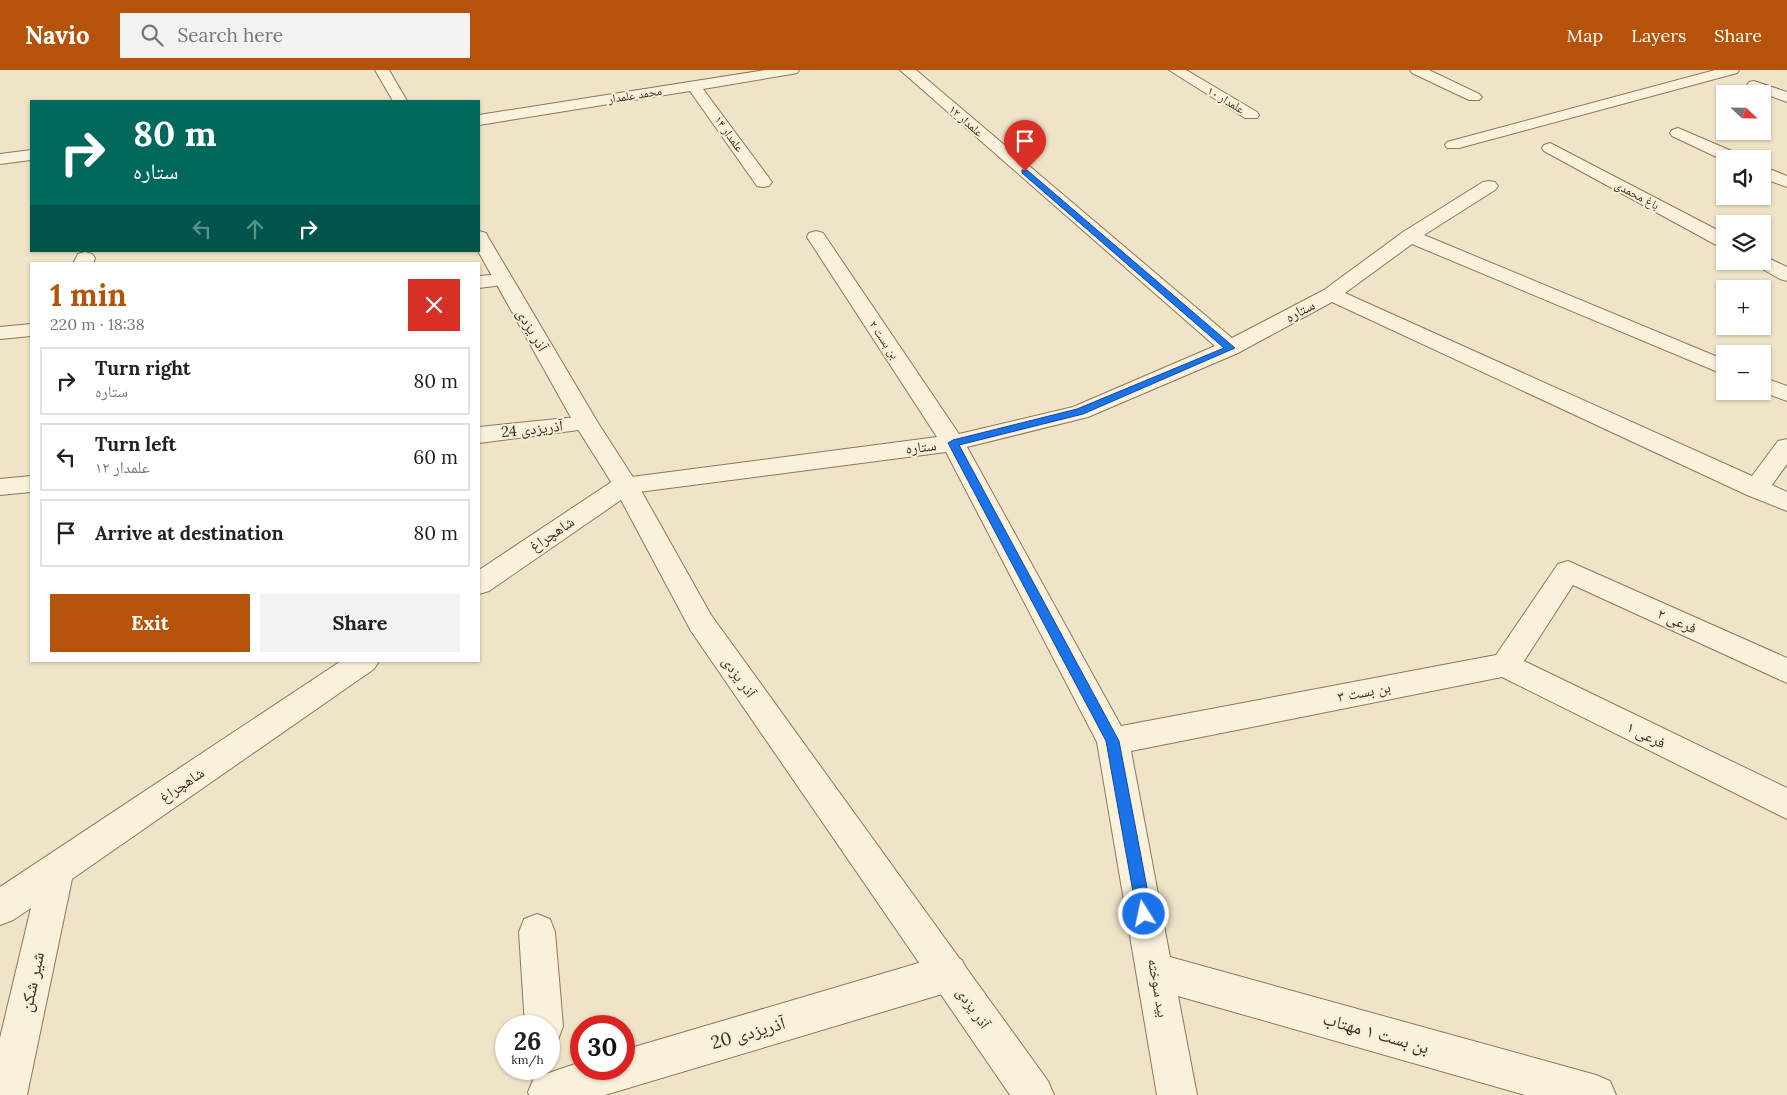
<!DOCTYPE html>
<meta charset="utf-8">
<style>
body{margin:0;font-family:Lora,"Noto Naskh Arabic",serif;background:#f2f2f2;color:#222;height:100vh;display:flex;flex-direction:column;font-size:19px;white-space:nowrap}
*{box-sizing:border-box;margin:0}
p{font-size:16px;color:#767676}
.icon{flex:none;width:28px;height:28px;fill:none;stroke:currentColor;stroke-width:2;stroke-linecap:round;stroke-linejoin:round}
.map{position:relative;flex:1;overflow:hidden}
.side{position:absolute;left:30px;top:192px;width:450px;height:400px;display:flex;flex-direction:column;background:#fff;border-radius:0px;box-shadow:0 1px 4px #0004}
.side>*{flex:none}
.top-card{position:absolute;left:30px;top:30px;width:450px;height:152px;border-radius:0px;box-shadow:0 1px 4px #0004;background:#00695c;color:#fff;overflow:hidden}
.needle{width:32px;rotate:112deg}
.buttons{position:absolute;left:1716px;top:15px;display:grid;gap:10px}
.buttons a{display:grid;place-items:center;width:55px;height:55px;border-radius:0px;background:#fff;box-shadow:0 1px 4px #0004;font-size:25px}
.speed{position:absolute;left:495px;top:945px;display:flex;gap:10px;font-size:25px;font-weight:700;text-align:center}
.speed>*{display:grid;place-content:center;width:65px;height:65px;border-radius:50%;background:#fff;box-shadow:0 1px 4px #0004;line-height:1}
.speed small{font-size:12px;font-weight:400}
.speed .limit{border:8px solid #d22;background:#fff;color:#111}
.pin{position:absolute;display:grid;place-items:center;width:42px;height:42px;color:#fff;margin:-51px -21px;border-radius:50% 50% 50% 0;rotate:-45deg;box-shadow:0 0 5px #0007}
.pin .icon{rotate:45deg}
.me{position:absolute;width:55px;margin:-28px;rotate:350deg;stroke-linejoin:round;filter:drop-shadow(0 0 4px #0008)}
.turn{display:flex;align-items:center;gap:18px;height:105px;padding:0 20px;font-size:22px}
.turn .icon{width:65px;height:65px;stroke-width:2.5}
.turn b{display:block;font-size:35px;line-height:42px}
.lanes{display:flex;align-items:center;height:48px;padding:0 20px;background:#0003;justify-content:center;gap:25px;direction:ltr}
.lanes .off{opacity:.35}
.round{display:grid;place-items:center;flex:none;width:52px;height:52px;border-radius:0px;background:#f2f2f2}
.headline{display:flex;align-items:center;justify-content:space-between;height:85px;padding:0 20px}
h1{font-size:30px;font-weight:700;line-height:38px;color:#b45309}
.button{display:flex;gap:10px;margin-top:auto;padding:10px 20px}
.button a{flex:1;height:58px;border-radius:0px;background:#b45309;color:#fff;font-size:20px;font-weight:700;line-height:58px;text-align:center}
.button a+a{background:#f2f2f2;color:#222}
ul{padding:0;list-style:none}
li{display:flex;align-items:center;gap:15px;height:68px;margin:0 10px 8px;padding:0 10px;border:2px solid #e0e0e0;border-radius:0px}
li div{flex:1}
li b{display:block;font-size:19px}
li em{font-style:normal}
header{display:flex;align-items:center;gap:30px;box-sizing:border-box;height:70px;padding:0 25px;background:#b45309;color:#fff}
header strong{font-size:24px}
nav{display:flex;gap:28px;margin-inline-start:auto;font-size:18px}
.search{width:350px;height:45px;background:#f2f2f2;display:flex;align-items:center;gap:12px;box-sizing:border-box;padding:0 18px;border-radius:0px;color:#767676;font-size:19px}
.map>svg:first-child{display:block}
</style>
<header>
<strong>Navio</strong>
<div class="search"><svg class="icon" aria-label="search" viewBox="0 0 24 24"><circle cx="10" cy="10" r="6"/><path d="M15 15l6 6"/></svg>Search here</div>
<nav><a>Map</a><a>Layers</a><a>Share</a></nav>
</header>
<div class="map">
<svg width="1787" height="1025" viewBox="0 0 1787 1025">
<rect width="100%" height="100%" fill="#f0e4c8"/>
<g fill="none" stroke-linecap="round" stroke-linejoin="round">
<defs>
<g id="minor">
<polygon points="765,0 799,0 797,3 792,4 703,19 772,112 769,116 763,117 757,116 690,21 479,55 479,45"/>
<polygon points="900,0 916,0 1232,268 1324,220 1403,162 1483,112 1489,111 1495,112 1498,116 1495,120 1424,165 1725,290 1725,305 1412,174 1345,223 1752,406 1778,371 1787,369 1787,394 1772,415 1787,422 1787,441 1747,425 1332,232 1238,283 1088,347 967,377 1121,656 1496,585 1558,494 1568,491 1787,588 1787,613 1573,515 1524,591 1787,718 1787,749 1502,607 1131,681 1170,887 1596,1005 1610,1011 1616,1025 1525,1025 1178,926 1197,1025 1157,1025 1097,672 946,382 631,423 489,521 479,524 479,500 616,409 937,367 807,167 809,163 816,161 823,163 959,364 1073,337 1215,276"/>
<polygon points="1169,0 1186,0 1257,42 1259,45 1257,48 1245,48"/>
<polygon points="1410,0 1429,0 1479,24 1482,27 1479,30 1469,30 1412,3"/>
<polygon points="1715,0 1739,0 1737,3 1459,78 1447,78 1445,75 1447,72"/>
<polygon points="1754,11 1787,22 1787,32 1749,18 1747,15 1749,12"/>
<polygon points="1678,58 1741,85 1743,89 1725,89 1725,91 1672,66 1670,63 1672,60"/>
<polygon points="1550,73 1725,164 1725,178 1718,176 1544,81 1542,78 1544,75"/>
<polygon points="31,80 31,90 0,94 0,84"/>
<polygon points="1762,96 1787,106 1787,117 1762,108"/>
<polygon points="85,182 92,184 95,188 93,194 73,194 78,184"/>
<polygon points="1762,185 1787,197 1787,211 1780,209 1755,195 1752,191 1762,191"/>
<polygon points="503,204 510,206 513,210 510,214 479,218 479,206"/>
<polygon points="31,254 31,266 0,269 0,257"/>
<polygon points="1762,307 1787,316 1787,331 1760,321 1762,321"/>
<polygon points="586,346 594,348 598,353 594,358 479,373 479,357"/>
<polygon points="31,406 31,422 0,425 0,409"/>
<polygon points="341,591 379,591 374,599 72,809 27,1025 0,1025 0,968 31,838 13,850 0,855 0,817"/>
<polygon points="537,844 550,849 555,862 563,956 558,970 549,973 549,956 525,956 519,862 524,849"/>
<polygon points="949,884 962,890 968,903 962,916 949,922 605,1025 529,1025 528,1022 534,1008 581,992 581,999 624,999 624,980"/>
</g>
<g id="tertiary">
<polygon points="375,0 389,0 407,31 393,31"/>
<polygon points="479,161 486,163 488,167 598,353 638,415 711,545 1048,1011 1054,1025 1010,1025 691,561 613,415 574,353 478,181"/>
</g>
</defs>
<use href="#minor" stroke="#8d765c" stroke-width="2"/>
<use href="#tertiary" stroke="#8d765c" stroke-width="2"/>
<use href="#minor" fill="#faf1dc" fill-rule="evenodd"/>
<use href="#tertiary" fill="#faf1dc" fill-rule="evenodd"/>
</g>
<polygon fill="#1a73e8" stroke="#114b97" points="1022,100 1027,100 1235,278 1083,344 959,375 1119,671 1152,844 1149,849 1144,851 1139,849 1137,844 1106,671 948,373 953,370 1077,339 1224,278 1022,103"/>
<g text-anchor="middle" stroke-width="4" stroke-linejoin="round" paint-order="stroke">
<g font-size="12" fill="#3d2e20" stroke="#f7eed8">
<text transform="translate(635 25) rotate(-9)" y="4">محمد علمدار</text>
<text transform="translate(1226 30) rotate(31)" y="4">علمدار ۱۰</text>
<text transform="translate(966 51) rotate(41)" y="4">علمدار ۱۲</text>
<text transform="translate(729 64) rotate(54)" y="4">علمدار ۱۴</text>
<text transform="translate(1637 125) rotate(28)" y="4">باغ محمدی</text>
<text transform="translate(884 270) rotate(56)" y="4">بن بست ۲</text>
</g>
<g font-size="15" fill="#3d2e20" stroke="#f7eed8">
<text transform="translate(1300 241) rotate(-28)" y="5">ستاره</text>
<text transform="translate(532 260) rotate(60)" y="5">آذر یزدی</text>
<text transform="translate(532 359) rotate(-6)" y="5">آذریزدی 24</text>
<text transform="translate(921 377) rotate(-7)" y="5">ستاره</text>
<text transform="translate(552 464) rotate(-34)" y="5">شاهچراغ</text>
<text transform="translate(1677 551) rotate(24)" y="5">فرعی ۲</text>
<text transform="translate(739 607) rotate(55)" y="5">آذر یزدی</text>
<text transform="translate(1364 622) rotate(-11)" y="5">بن بست ۳</text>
<text transform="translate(1646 665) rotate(26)" y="5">فرعی ۱</text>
<text transform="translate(182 715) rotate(-34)" y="5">شاهچراغ</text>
<text transform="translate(1158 918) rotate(80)" y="5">بید سوخته</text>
<text transform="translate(973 938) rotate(55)" y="5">آذر یزدی</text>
</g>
<g font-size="18" fill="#3d2e20" stroke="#f7eed8">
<text transform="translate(32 912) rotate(-78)" y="6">شیر شکن</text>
<text transform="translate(748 963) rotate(-16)" y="6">آذریزدی 20</text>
<text transform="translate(1376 963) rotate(16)" y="6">بن بست ۱ مهتاب</text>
</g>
</g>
</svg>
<div class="buttons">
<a><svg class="needle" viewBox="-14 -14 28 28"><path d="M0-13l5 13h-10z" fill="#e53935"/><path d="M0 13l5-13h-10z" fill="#767676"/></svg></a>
<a><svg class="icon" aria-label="sound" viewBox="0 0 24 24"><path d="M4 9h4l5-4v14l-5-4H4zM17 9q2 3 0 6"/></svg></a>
<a><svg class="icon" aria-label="layers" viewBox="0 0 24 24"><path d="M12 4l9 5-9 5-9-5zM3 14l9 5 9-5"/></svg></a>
<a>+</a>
<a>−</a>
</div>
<div class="speed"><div>26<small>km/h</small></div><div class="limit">30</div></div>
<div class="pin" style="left:1025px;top:101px;background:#d93025"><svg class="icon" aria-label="arrive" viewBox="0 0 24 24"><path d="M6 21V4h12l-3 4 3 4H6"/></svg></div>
<svg class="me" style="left:1144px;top:844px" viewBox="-20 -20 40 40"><circle r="17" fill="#1a73e8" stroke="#fff" stroke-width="3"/><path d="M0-11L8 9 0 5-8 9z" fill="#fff"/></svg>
<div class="top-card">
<div class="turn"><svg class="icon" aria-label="right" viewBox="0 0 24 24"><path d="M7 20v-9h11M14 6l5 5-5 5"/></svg><div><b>80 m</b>ستاره</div></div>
<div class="lanes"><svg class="icon off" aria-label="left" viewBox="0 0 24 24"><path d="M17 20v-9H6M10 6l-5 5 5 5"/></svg><svg class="icon off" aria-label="ahead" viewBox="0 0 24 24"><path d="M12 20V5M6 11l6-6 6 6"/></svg><svg class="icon" aria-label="right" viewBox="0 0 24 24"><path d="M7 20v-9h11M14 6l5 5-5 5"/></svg></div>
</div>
<section class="side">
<div class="headline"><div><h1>1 min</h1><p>220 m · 18:38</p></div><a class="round" style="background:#d93025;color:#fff"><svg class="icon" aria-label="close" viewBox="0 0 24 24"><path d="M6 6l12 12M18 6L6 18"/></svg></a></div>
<ul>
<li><svg class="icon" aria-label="right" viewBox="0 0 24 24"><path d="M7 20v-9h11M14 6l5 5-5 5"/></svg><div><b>Turn right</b><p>ستاره</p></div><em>80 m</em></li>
<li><svg class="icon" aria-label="left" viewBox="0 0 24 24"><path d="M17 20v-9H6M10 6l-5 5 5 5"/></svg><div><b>Turn left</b><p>علمدار ۱۲</p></div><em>60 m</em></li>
<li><svg class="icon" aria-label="arrive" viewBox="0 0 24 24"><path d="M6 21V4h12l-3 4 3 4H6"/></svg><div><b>Arrive at destination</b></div><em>80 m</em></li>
</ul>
<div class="button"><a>Exit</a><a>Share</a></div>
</section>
</div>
